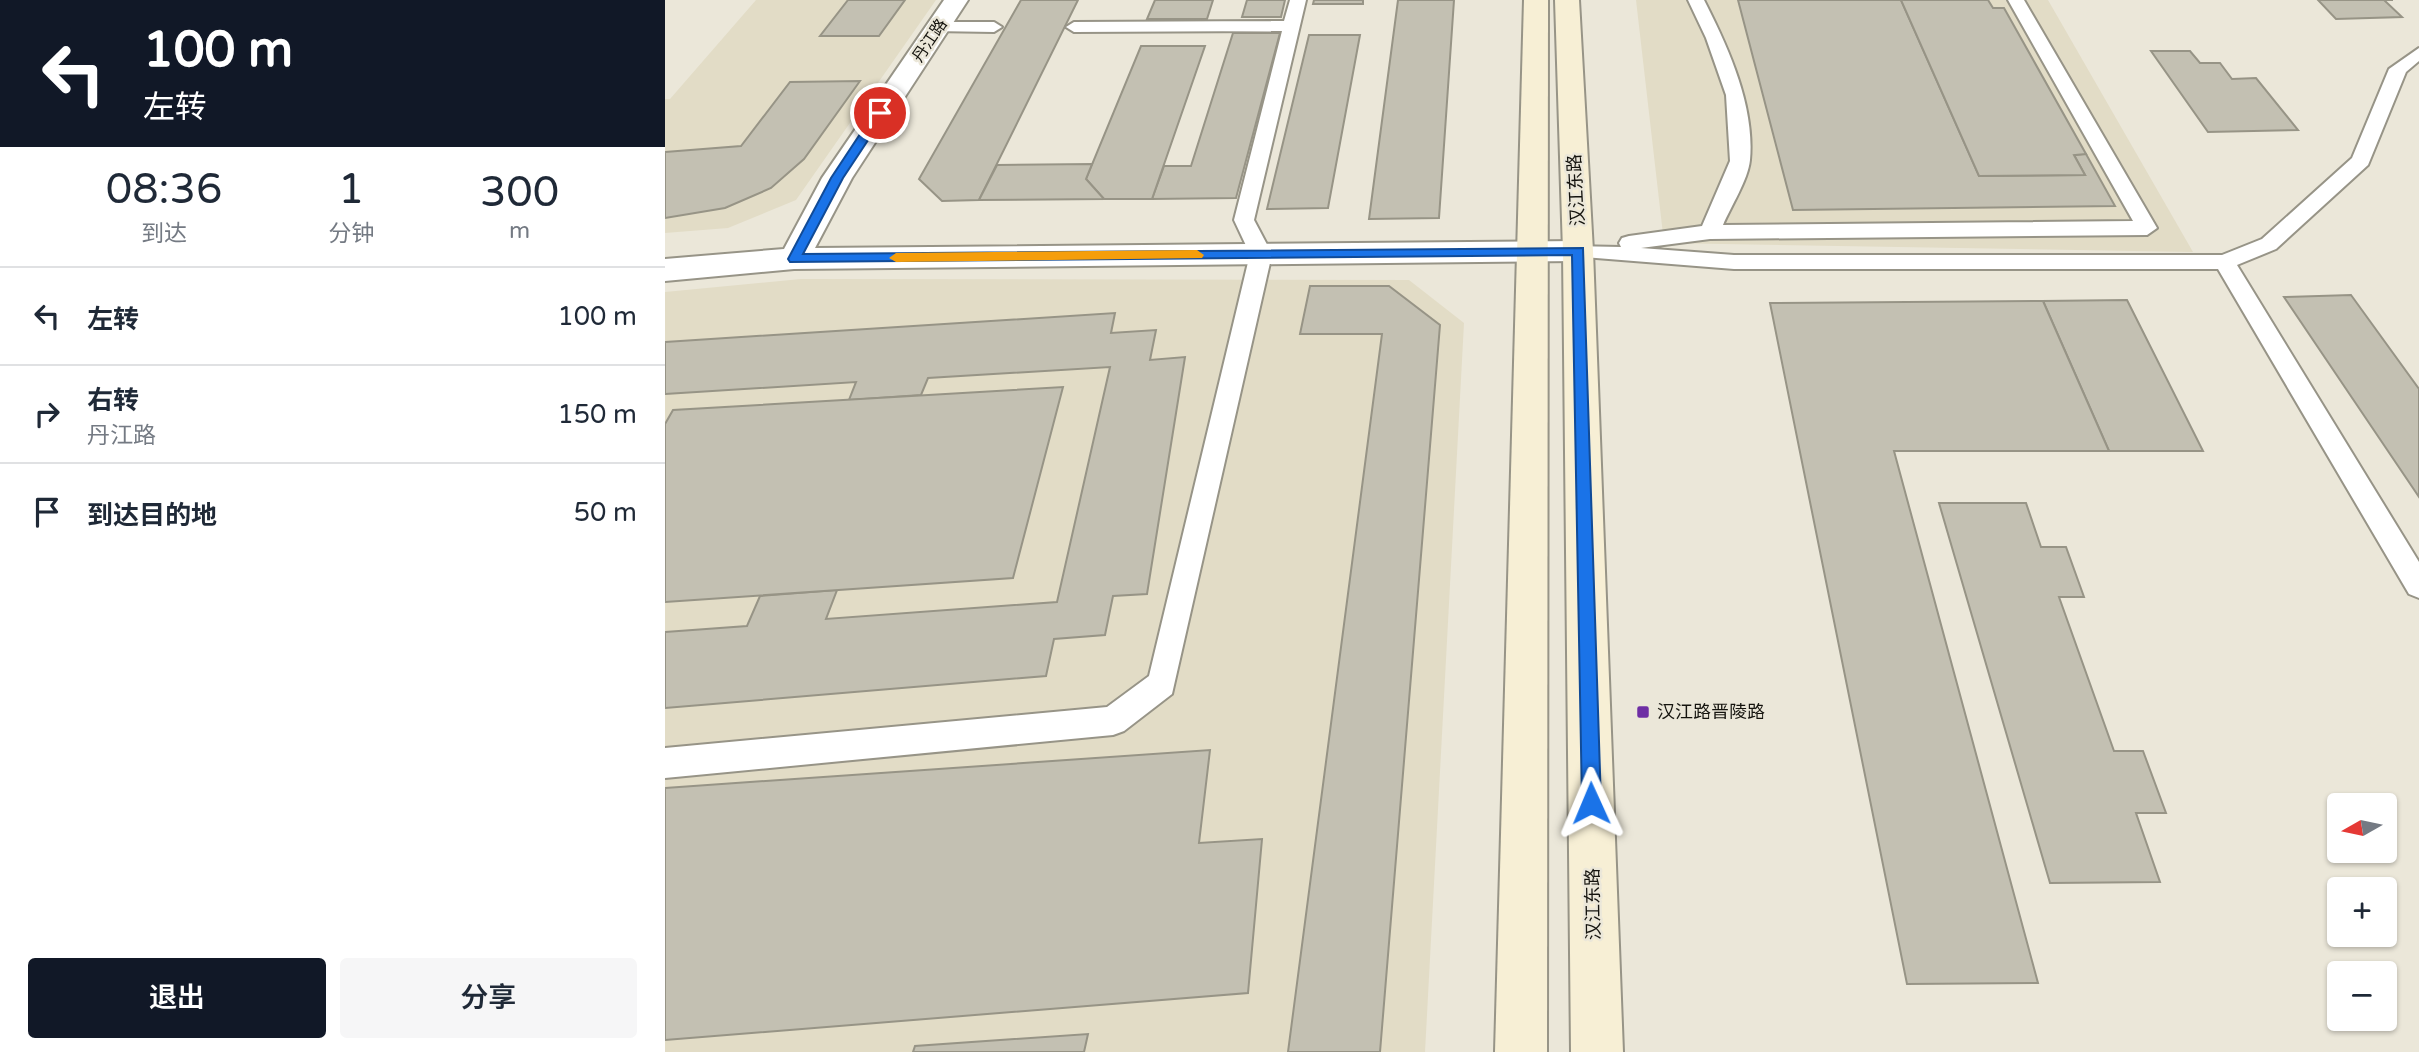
<!DOCTYPE html>
<html lang="zh">
<meta charset="utf-8">
<style>
body{margin:0;font-family:"Varela Round","Noto Sans SC",sans-serif;background:#f6f6f7;color:#1f2937;height:100vh;display:flex;flex-direction:column;font-size:26px;white-space:nowrap}
*{box-sizing:border-box;margin:0}
p{font-size:23px;color:#747a83}
.icon{flex:none;width:38px;height:38px;fill:none;stroke:currentColor;stroke-width:2;stroke-linecap:round;stroke-linejoin:round}
.map{position:relative;flex:1;overflow:hidden}
.panel{display:flex;flex-direction:column;background:#fff;width:665px}
.panel>*{flex:none}
.hud{background:#111827;color:#fff;overflow:hidden}
.needle{width:46px;rotate:261deg}
.fabs{position:absolute;left:1662px;top:793px;display:grid;gap:14px}
.fabs a{display:grid;place-items:center;width:70px;height:70px;border-radius:7px;background:#fff;box-shadow:0 2px 5px #0004;font-size:35px}
.pin{position:absolute;display:grid;place-items:center;width:60px;height:60px;color:#fff;margin:-30px;border:4px solid #fff;border-radius:50%;box-shadow:0 2px 7px #0007}
.me{position:absolute;width:77px;margin:-38px;rotate:359deg;stroke-linejoin:round;filter:drop-shadow(0 0 5px #0008)}
.turn{display:flex;align-items:center;gap:24px;height:147px;padding:0 28px;font-size:32px}
.turn .icon{width:91px;height:91px;stroke-width:2.5}
.turn b{display:block;font-size:49px;line-height:60px}
.eta{display:flex;justify-content:space-evenly;align-items:center;height:119px;text-align:center}
.eta b{font-size:42px;font-weight:600;line-height:49px}
.action{display:flex;gap:14px;margin-top:auto;padding:14px 28px}
.action a{flex:1;height:80px;border-radius:7px;background:#111827;color:#fff;font-size:28px;font-weight:600;line-height:80px;text-align:center}
.action a+a{background:#f6f6f7;color:#1f2937}
ul{padding:0;list-style:none}
li{display:flex;align-items:center;gap:21px;height:98px;padding:0 28px;border-top:2px solid #e0e1e3}
li div{flex:1}
li b{display:block;font-size:26px}
li em{font-style:normal}
main{display:flex;flex:1;min-height:0}
.map>svg:first-child{display:block}
</style>
<main>
<section class="panel">
<div class="hud">
<div class="turn"><svg class="icon" aria-label="left" viewBox="0 0 24 24"><path d="M17 20v-9H6M10 6l-5 5 5 5"/></svg><div><b>100 m</b>左转</div></div>
</div>
<div class="eta">
<div><b>08:36</b><p>到达</p></div>
<div><b>1</b><p>分钟</p></div>
<div><b>300</b><p>m</p></div>
</div>
<ul>
<li><svg class="icon" aria-label="left" viewBox="0 0 24 24"><path d="M17 20v-9H6M10 6l-5 5 5 5"/></svg><div><b>左转</b></div><em>100 m</em></li>
<li><svg class="icon" aria-label="right" viewBox="0 0 24 24"><path d="M7 20v-9h11M14 6l5 5-5 5"/></svg><div><b>右转</b><p>丹江路</p></div><em>150 m</em></li>
<li><svg class="icon" aria-label="arrive" viewBox="0 0 24 24"><path d="M6 21V4h12l-3 4 3 4H6"/></svg><div><b>到达目的地</b></div><em>50 m</em></li>
</ul>
<div class="action"><a>退出</a><a>分享</a></div>
</section>
<div class="map">
<svg width="1754" height="1052" viewBox="0 0 1754 1052">
<rect width="100%" height="100%" fill="#ebe7d9"/>
<g fill="#e2dcc6">
<polygon points="91,0 271,0 131,200 63,228 0,233 0,99 5,99"/>
<polygon points="971,0 1383,0 1528,252 999,243"/>
<polygon points="136,279 744,280 799,323 760,1052 0,1052 0,292"/>
</g>
<g fill="#c3c0b2" stroke="#979486" stroke-width="2">
<polygon points="183,0 240,0 214,36 155,36"/>
<polygon points="356,0 413,0 314,200 277,201 254,179"/>
<polygon points="490,0 548,0 542,19 482,19"/>
<polygon points="582,0 620,0 616,17 577,17"/>
<polygon points="649,0 698,0 698,4 648,4"/>
<polygon points="733,0 789,0 774,218 704,219"/>
<polygon points="1073,0 1236,0 1314,176 1420,175 1409,155 1421,154 1450,206 1128,210"/>
<polygon points="1236,0 1323,0 1328,8 1339,8 1421,154 1409,155 1420,175 1314,176"/>
<polygon points="1653,0 1728,0 1719,0 1737,17 1671,19"/>
<polygon points="568,33 615,33 571,198 487,199 499,166 526,166"/>
<polygon points="644,35 695,35 663,208 602,209"/>
<polygon points="476,46 540,46 487,199 439,199 421,179"/>
<polygon points="1486,51 1525,51 1535,63 1555,63 1567,79 1591,78 1633,130 1543,132"/>
<polygon points="195,81 139,159 106,188 60,208 0,218 0,152 76,146 125,82"/>
<polygon points="427,164 421,179 439,199 314,200 332,165"/>
<polygon points="645,286 724,286 775,325 715,1052 623,1052 717,334 635,334"/>
<polygon points="1686,295 1754,389 1754,497 1619,297"/>
<polygon points="1462,300 1538,451 1444,451 1378,301"/>
<polygon points="1378,301 1444,451 1229,451 1373,983 1242,984 1105,303"/>
<polygon points="450,313 446,333 491,330 485,360 520,357 482,594 448,596 440,635 389,639 381,676 0,708 0,632 82,626 95,596 172,590 161,619 392,602 445,367 263,378 256,395 184,400 191,382 0,394 0,342"/>
<polygon points="398,387 348,578 0,602 0,424 8,410"/>
<polygon points="1274,503 1361,503 1376,547 1401,547 1419,597 1394,597 1449,751 1478,751 1501,813 1471,813 1495,882 1385,883"/>
<polygon points="545,750 534,843 597,839 583,993 0,1040 0,788"/>
<polygon points="423,1034 419,1052 248,1052 250,1046"/>
</g>
<g fill="none" stroke-linecap="round" stroke-linejoin="round">
<defs>
<g id="lane">
<polygon points="625,0 641,0 589,220 607,254 507,694 459,731 448,735 0,778 0,748 442,707 484,676 585,254 569,220 617,31 409,32 401,27 409,22 619,21"/>
<path d="M1023 0H1039C1063 47 1090 106 1085 160 1083 180 1066 206 1058 225L1468 221 1343 0H1359L1492 228 1482 235 1045 239 976 248 1069 255H1557L1597 239 1687 158 1724 69 1754 48V61L1741 72 1703 165 1611 249 1572 265 1754 562V598L1744 594 1553 269H1069L906 256 902 251 906 246 956 247 954 243 957 238 964 236 1037 226 1065 161 1061 95 1041 38Z"/>
<polygon points="273,22 329,22 337,27 329,32 267,31 265,27"/>
</g>
<polygon id="street" points="279,0 303,0 187,178 150,248 913,241 924,244 928,251 924,258 913,261 129,269 0,281 0,259 119,249 157,178"/>
<g id="secondary">
<polygon points="859,0 883,0 882,1052 830,1052"/>
<polygon points="890,0 914,0 928,251 958,1052 906,1052 898,251"/>
</g>
</defs>
<use href="#lane" stroke="#979487" stroke-width="4"/>
<use href="#street" stroke="#979487" stroke-width="4"/>
<use href="#secondary" stroke="#979487" stroke-width="4"/>
<use href="#lane" fill="#fff" fill-rule="evenodd"/>
<use href="#street" fill="#fff" fill-rule="evenodd"/>
<use href="#secondary" fill="#f7efd5" fill-rule="evenodd"/>
</g>
<polygon fill="#1a73e8" stroke="#114b97" stroke-width="2" points="215,109 221,113 178,178 138,254 918,248 936,803 933,810 926,813 919,810 917,803 907,255 125,262 123,259 166,178 211,110"/>
<polygon fill="#f59e0b" points="532,250 539,255 537,258 231,262 224,258 231,253"/>
<rect fill="#6e2ea4" stroke="#ebe7d9" stroke-width="2.5" x="971" y="705" width="14" height="14" rx="3.5"/>
<g text-anchor="middle" stroke-width="5" stroke-linejoin="round" paint-order="stroke">
<g font-size="16" fill="#14130e" stroke="#ebe7d9">
<text transform="translate(264 40) rotate(-56)" y="6">丹江路</text>
</g>
<g font-size="18" fill="#14130e" stroke="#ebe7d9">
<text transform="translate(911 190) rotate(-93)" y="6">汉江东路</text>
<text transform="translate(928 904) rotate(-91)" y="6">汉江东路</text>
</g>
<g font-size="18" fill="#14130e" stroke="#ebe7d9" text-anchor="start">
<text x="992" y="718">汉江路晋陵路</text>
</g>
</g>
</svg>
<div class="fabs">
<a><svg class="needle" viewBox="-14 -14 28 28"><path d="M0-13l5 13h-10z" fill="#e53935"/><path d="M0 13l5-13h-10z" fill="#747a83"/></svg></a>
<a>+</a>
<a>−</a>
</div>
<div class="pin" style="left:215px;top:113px;background:#d93025"><svg class="icon" aria-label="arrive" viewBox="0 0 24 24"><path d="M6 21V4h12l-3 4 3 4H6"/></svg></div>
<svg class="me" style="left:926px;top:803px" viewBox="-20 -20 40 40"><path d="M0-17L14 15 0 8-14 15z" fill="#1a73e8" stroke="#fff" stroke-width="4"/></svg>
</div>
</main>
